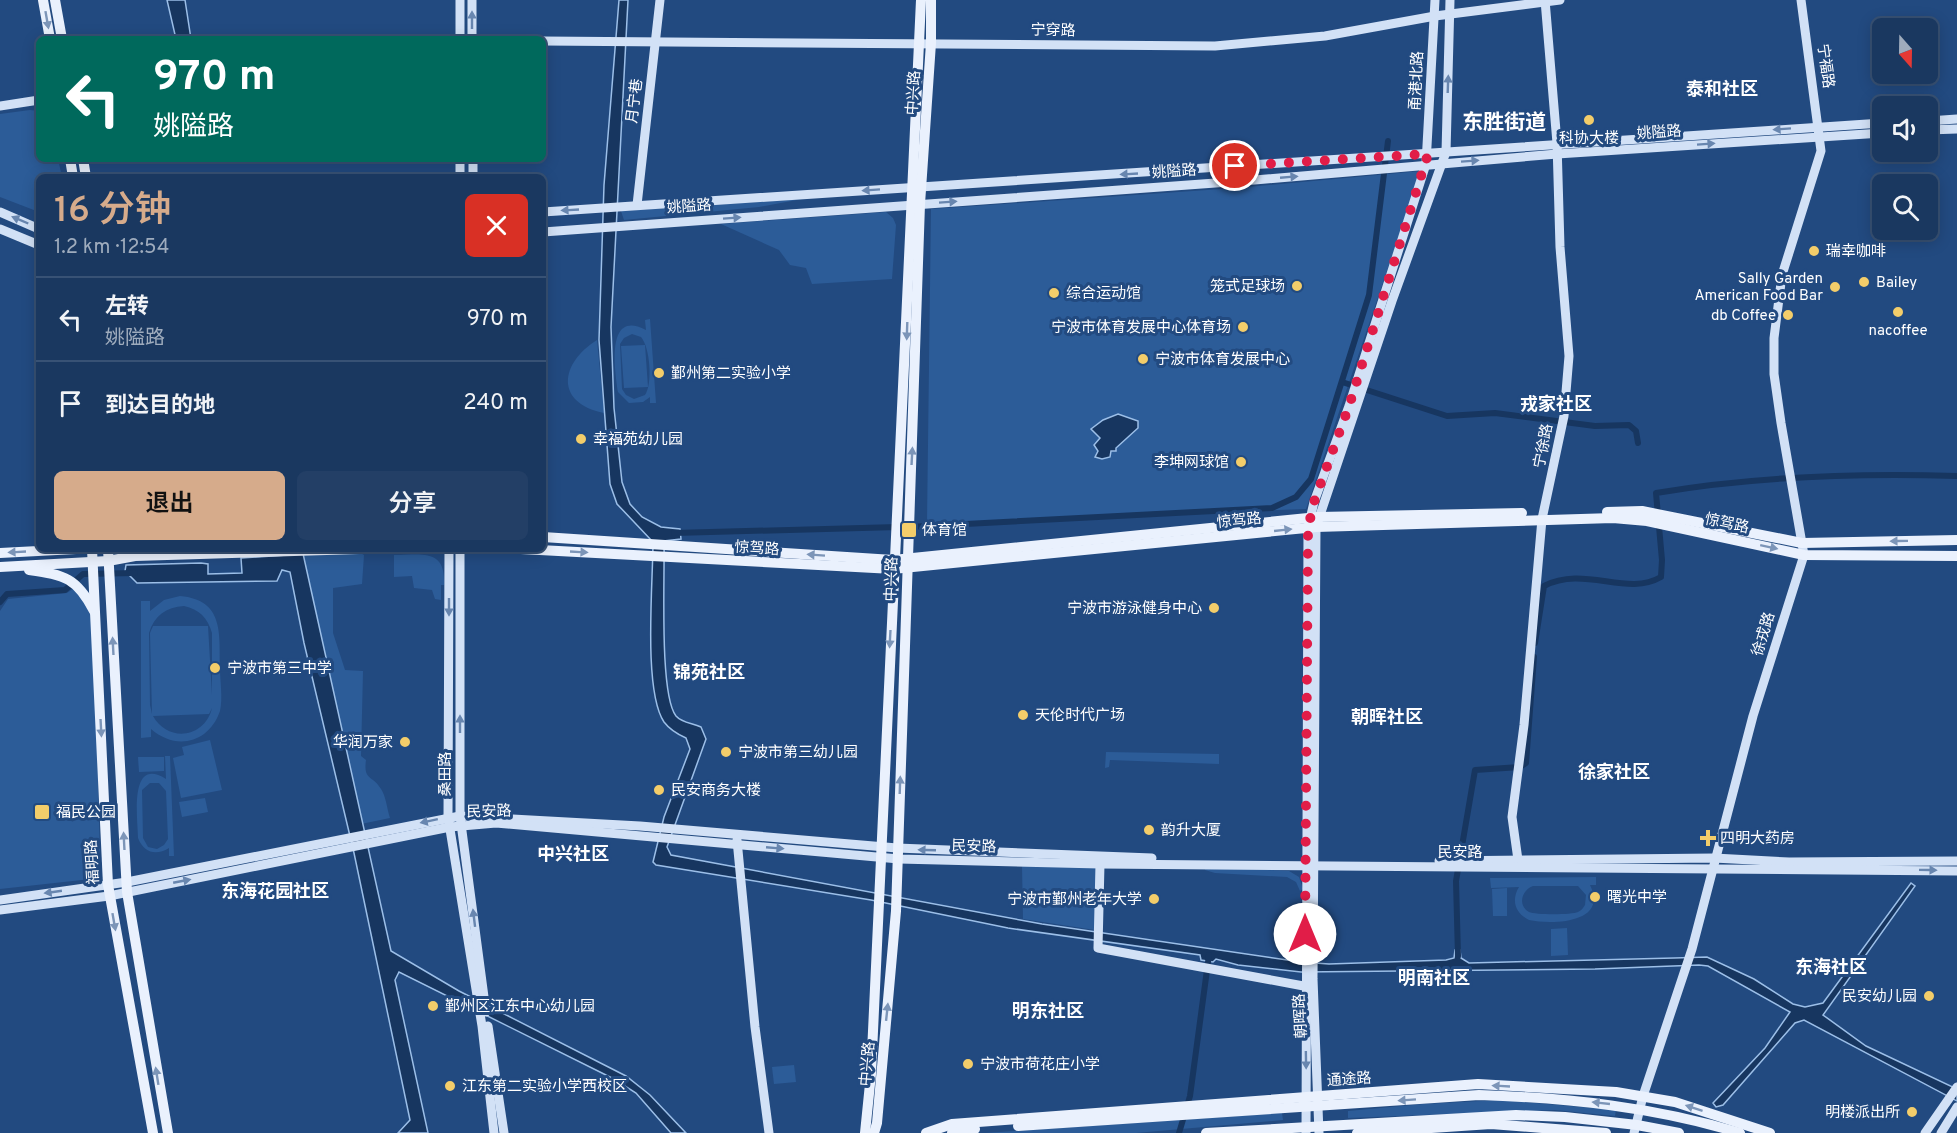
<!DOCTYPE html>
<html lang="zh">
<meta charset="utf-8">
<style>
body{margin:0;font-family:Overpass,"Noto Sans SC",sans-serif;background:#233f66;color:#f1f3f6;height:100vh;display:flex;flex-direction:column;font-size:22px;white-space:nowrap}
*{box-sizing:border-box;margin:0}
p{font-size:20px;color:#9facbd}
.icon{flex:none;width:33px;height:33px;fill:none;stroke:currentColor;stroke-width:2;stroke-linecap:round;stroke-linejoin:round}
.map{position:relative;flex:1;overflow:hidden}
.panel{position:absolute;left:36px;top:174px;width:510px;height:378px;display:flex;flex-direction:column;background:#1a3860;border-radius:9px;box-shadow:0 3px 15px #0003,0 0 0 2px #385275}
.panel>*{flex:none}
.hud{position:absolute;left:36px;top:36px;width:510px;height:126px;border-radius:9px;box-shadow:0 3px 15px #0003,0 0 0 2px #385275;background:#00695c;color:#fff;overflow:hidden}
.needle{width:39px;rotate:160deg}
.controls{position:absolute;left:1872px;top:18px;display:grid;gap:12px}
.controls a{display:grid;place-items:center;width:66px;height:66px;border-radius:9px;background:#1a3860;box-shadow:0 3px 15px #0003,0 0 0 2px #385275;font-size:30px}
.pin{position:absolute;display:grid;place-items:center;width:51px;height:51px;color:#fff;margin:-26px;border:3px solid #fff;border-radius:50%;box-shadow:0 2px 6px #0007}
.me{position:absolute;width:66px;margin:-33px;rotate:0deg;stroke-linejoin:round;filter:drop-shadow(0 0 4px #0008)}
.turn{display:flex;align-items:center;gap:21px;height:126px;padding:0 18px;font-size:27px}
.turn .icon{width:78px;height:78px;stroke-width:2.5}
.turn b{display:block;font-size:42px;line-height:51px}
.round{display:grid;place-items:center;flex:none;width:63px;height:63px;border-radius:9px;background:#233f66}
.headline{display:flex;align-items:center;justify-content:space-between;height:102px;padding:0 18px}
h1{font-size:36px;font-weight:600;line-height:45px;color:#d6ab8b}
.primary-button{display:flex;gap:12px;margin-top:auto;padding:12px 18px}
.primary-button a{flex:1;height:69px;border-radius:9px;background:#d6ab8b;color:#111;font-size:24px;font-weight:600;line-height:69px;text-align:center}
.primary-button a+a{background:#233f66;color:#f1f3f6}
ul{padding:0;list-style:none}
li{display:flex;align-items:center;gap:18px;height:84px;padding:0 18px;border-top:2px solid #385275}
li div{flex:1}
li b{display:block;font-size:22px}
li em{font-style:normal}
.map>svg:first-child{display:block}
</style>
<div class="map">
<svg width="1957" height="1133" viewBox="0 0 1957 1133">
<rect width="100%" height="100%" fill="#224a80"/>
<g fill="#2c5c98" fill-rule="evenodd">
<polygon points="30,110 39,111 39,159 58,159 62,177 39,177 39,212 0,197 0,114"/>
<polygon points="1421,171 1306,509 927,523 931,209 1236,188"/>
<polygon points="802,199 759,207 624,220 621,211"/>
<polygon points="886,212 893,218 896,225 892,279 812,284 806,268 790,265 779,250 721,224"/>
<path d="M650 319 656 403H650V397L643 402 629 403 618 392C615 371 605 308 646 330L645 320ZM632 334 641 337C650 347 653 384 645 395L634 399 626 395 622 389 620 344 624 338Z"/>
<path d="M597 340 604 413C554 403 560 363 597 340Z"/>
<polygon points="645,345 648,387 624,388 621,346"/>
<path d="M357 551 364 555 362 584 333 588V633L345 670 363 671 361 756 366 760C363 781 373 775 381 789 386 796 387 809 390 818L361 824 303 554Z"/>
<path d="M394 555C422 555 446 548 444 585H441V600L435 599 432 590 414 588 412 576 394 577Z"/>
<polygon points="77,586 94,615 100,859 91,879 0,889 0,611 8,599 67,593"/>
<path d="M180 596C225 600 219 635 220 668 220 682 223 698 220 711 209 743 176 751 151 729V737L141 738V601H150V611L164 600ZM184 606C199 609 208 618 212 633V695L208 626H153L150 633 152 714 150 705 149 633C154 616 166 607 184 606ZM212 708C205 738 168 743 153 716L209 714Z"/>
<polygon points="210,740 222,790 181,798 173,758 184,755 182,747"/>
<polygon points="1106,752 1219,754 1219,764 1110,760 1109,767 1105,768"/>
<path d="M165 756H170L174 856H169V848C156 856 144 853 138 838 138 821 128 755 166 779ZM150 783H159L166 791 168 839 164 845 157 849 148 847 143 838 142 790Z"/>
<polygon points="138,757 164,757 164,771 139,772"/>
<polygon points="205,798 208,812 182,817 179,802"/>
<polygon points="1022,865 1096,867 1095,930 1023,919"/>
<polygon points="1205,867 1289,871 1299,877 1303,889 1300,891 1296,882 1287,877 1215,873 1205,870"/>
<path d="M1596 877V885H1590C1609 923 1553 925 1529 920 1515 913 1511 900 1519 887L1491 888 1490 878ZM1533 886H1578L1586 895 1585 905C1583 908 1582 910 1578 912 1572 915 1535 915 1529 912 1517 905 1522 890 1533 886Z"/>
<polygon points="1507,888 1507,916 1493,916 1492,889"/>
<polygon points="1567,928 1568,955 1551,956 1551,929"/>
<polygon points="794,1065 796,1082 774,1084 772,1067"/>
<polygon points="1501,1100 1616,1110 1615,1116 1555,1110 1348,1118 1348,1111 1423,1104"/>
<polygon points="1282,1113 1283,1120 1136,1133 985,1133"/>
</g>
<g fill="#173660" stroke="#9cbfe8" stroke-width="1.5">
<polygon points="167,0 185,0 191,39 176,39"/>
<path d="M619 0H628L611 327 614 408 622 482 630 504 642 517 661 527 680 529 681 539 664 541C665 576 659 694 676 716 682 723 692 723 701 727L706 739 667 847 671 855 1042 924 1301 962 1329 964 1446 960 1454 958 1455 950H1460L1461 958 1469 963 1674 958 1707 957 1754 979 1793 1004 1805 1007 1823 1003 1911 883 1915 886 1823 1015 1866 1046 1957 1089V1101L1804 1020 1795 1023 1723 1105 1716 1107 1713 1103 1765 1048 1790 1012 1708 966 1699 965 1595 969 1301 972 1238 965 1216 959 1213 962 1201 960 1200 955 1008 928 871 900 656 865 653 862 664 817 690 749 686 738C677 734 670 730 664 722 643 690 653 583 653 542L617 504 610 484 599 340 604 185Z"/>
<polygon points="1118,414 1138,421 1138,428 1116,448 1116,451 1111,451 1110,457 1102,459 1095,457 1098,451 1094,445 1100,438 1091,429 1103,420"/>
<polygon points="302,549 391,951 459,991 626,1076 650,1095 686,1133 671,1133 636,1093 614,1079 399,972 395,980 428,1133 398,1133 410,1120 354,853 304,643 290,572 282,570 277,581 137,583 125,571 126,565 201,563 208,564 208,574 242,573 241,558 287,555"/>
</g>
<g fill="none" stroke-linecap="round" stroke-linejoin="round">
<g stroke="#173660" stroke-width="6">
<polyline points="1342,382 1447,416 1495,413 1595,426 1629,425 1636,431 1638,443"/>
<polyline points="908,527 1272,508 1296,497 1311,479 1369,295 1388,141"/>
<polyline points="674,533 898,527"/>
<polyline points="0,602 7,594 65,590 83,574 135,573"/>
<path d="M1535 643 1544 586C1584 565 1627 597 1661 577L1662 560 1656 493C1756 476 1856 473 1957 476"/>
<polyline points="1458,956 1456,881 1475,770 1520,767 1526,763 1534,657"/>
<polyline points="1179,1133 1190,1096 1209,955"/>
</g>
<g stroke="#d2e1f6" stroke-width="9">
<polyline points="472,0 472,39"/>
<polyline points="460,39 460,0"/>
<polyline points="543,41 1215,46 1325,36 1435,16 1560,0"/>
<polyline points="0,106 39,100"/>
<polyline points="1928,121 1957,119"/>
<polyline points="1928,130 1957,129"/>
<polyline points="473,159 473,177"/>
<polyline points="460,177 460,159"/>
<polyline points="637,205 660,0"/>
<polyline points="0,212 39,229"/>
<polyline points="543,212 1882,123"/>
<polyline points="0,229 39,245"/>
<polyline points="543,232 1243,181 1557,154 1882,133"/>
<polyline points="449,549 448,817 482,1026 494,1133"/>
<polyline points="460,549 460,816 486,1012"/>
<polyline points="737,840 755,1027 769,1133"/>
<polyline points="1518,860 1512,817 1524,725 1542,519 1564,416 1569,356 1560,247 1557,143 1545,0"/>
<polyline points="1439,861 1714,858 1789,862 1957,861"/>
<polyline points="1100,864 1098,948 1309,987"/>
<polyline points="0,900 127,882 460,816 640,826 897,848 1152,858"/>
<polyline points="0,910 109,896 450,827 496,823 899,859 1100,864 1957,871"/>
<polyline points="488,1026 504,1133"/>
<polyline points="1306,1133 1308,528 1314,502 1349,406 1426,164 1435,0"/>
<polyline points="1319,1133 1313,979 1316,527 1392,301 1446,152 1450,0"/>
<polyline points="1634,1133 1643,1096 1692,949 1753,716 1804,555 1781,423 1774,374 1774,338 1782,275 1821,151 1801,0"/>
<polyline points="1925,1133 1957,1087"/>
<polyline points="1941,1133 1957,1107"/>
</g>
<g stroke="#eaf1fd" stroke-width="10">
<polyline points="43,0 50,39"/>
<polyline points="55,0 62,39"/>
<polyline points="70,159 73,177"/>
<polyline points="83,159 86,177"/>
<polyline points="1607,512 1642,511 1802,543 1957,540"/>
<polyline points="543,537 893,560 1318,517 1522,513"/>
<polyline points="92,549 108,885 153,1133"/>
<polyline points="108,549 127,892 168,1133"/>
<polyline points="521,549 893,569 1316,527 1613,518 1647,521 1804,555 1957,556"/>
<polyline points="0,553 76,549"/>
<polyline points="0,567 108,561 135,556 359,549"/>
<path d="M29 570C65 575 77 578 94 611"/>
<path d="M1018 1126 1479 1095C1568 1098 1655 1107 1740 1133"/>
<polyline points="865,1133 871,1074 921,0"/>
<polyline points="874,1133 877,1123 896,911 920,204 931,43 931,0"/>
<polyline points="926,1133 952,1124 1478,1084 1616,1092 1675,1102 1770,1133"/>
<polyline points="952,1133 975,1129"/>
<polyline points="1206,1133 1516,1115 1565,1117 1637,1125 1679,1133"/>
<polyline points="1357,1133 1491,1124 1606,1133"/>
</g>
</g>
<defs><path id="oneway-solid" d="M-6-.8H1V-3.2L6.5 0L1 3.2V.8H-6Z" transform="scale(1.5)"/></defs>
<g fill="#7c95b8">
<use href="#oneway-solid" transform="translate(47 20) rotate(80)"/>
<use href="#oneway-solid" transform="translate(907 331) rotate(92)"/>
<use href="#oneway-solid" transform="translate(912 456) rotate(-87)"/>
<use href="#oneway-solid" transform="translate(1283 530) rotate(-6)"/>
<use href="#oneway-solid" transform="translate(1899 541) rotate(179)"/>
<use href="#oneway-solid" transform="translate(1769 547) rotate(12)"/>
<use href="#oneway-solid" transform="translate(17 552) rotate(177)"/>
<use href="#oneway-solid" transform="translate(579 552) rotate(3)"/>
<use href="#oneway-solid" transform="translate(816 555) rotate(-176)"/>
<use href="#oneway-solid" transform="translate(890 639) rotate(93)"/>
<use href="#oneway-solid" transform="translate(113 646) rotate(-93)"/>
<use href="#oneway-solid" transform="translate(101 728) rotate(87)"/>
<use href="#oneway-solid" transform="translate(900 785) rotate(-88)"/>
<use href="#oneway-solid" transform="translate(124 841) rotate(-93)"/>
<use href="#oneway-solid" transform="translate(114 922) rotate(80)"/>
<use href="#oneway-solid" transform="translate(887 1012) rotate(-84)"/>
<use href="#oneway-solid" transform="translate(157 1076) rotate(-99)"/>
<use href="#oneway-solid" transform="translate(1501 1086) rotate(-177)"/>
<use href="#oneway-solid" transform="translate(1407 1100) rotate(176)"/>
<use href="#oneway-solid" transform="translate(1601 1103) rotate(-174)"/>
<use href="#oneway-solid" transform="translate(1694 1108) rotate(-162)"/>
</g>
<g fill="#6886af">
<use href="#oneway-solid" transform="translate(472 20) rotate(-90)"/>
<use href="#oneway-solid" transform="translate(1448 84) rotate(-88)"/>
<use href="#oneway-solid" transform="translate(1782 129) rotate(176)"/>
<use href="#oneway-solid" transform="translate(1706 144) rotate(-4)"/>
<use href="#oneway-solid" transform="translate(1470 161) rotate(-4)"/>
<use href="#oneway-solid" transform="translate(1129 174) rotate(177)"/>
<use href="#oneway-solid" transform="translate(1289 177) rotate(-5)"/>
<use href="#oneway-solid" transform="translate(871 190) rotate(176)"/>
<use href="#oneway-solid" transform="translate(948 202) rotate(-4)"/>
<use href="#oneway-solid" transform="translate(570 210) rotate(177)"/>
<use href="#oneway-solid" transform="translate(732 218) rotate(-4)"/>
<use href="#oneway-solid" transform="translate(20 220) rotate(-157)"/>
<use href="#oneway-solid" transform="translate(449 607) rotate(90)"/>
<use href="#oneway-solid" transform="translate(460 724) rotate(-90)"/>
<use href="#oneway-solid" transform="translate(429 821) rotate(168)"/>
<use href="#oneway-solid" transform="translate(775 848) rotate(5)"/>
<use href="#oneway-solid" transform="translate(927 850) rotate(-178)"/>
<use href="#oneway-solid" transform="translate(1928 870) rotate(1)"/>
<use href="#oneway-solid" transform="translate(182 881) rotate(-11)"/>
<use href="#oneway-solid" transform="translate(53 892) rotate(172)"/>
<use href="#oneway-solid" transform="translate(474 918) rotate(-97)"/>
<use href="#oneway-solid" transform="translate(1306 1060) rotate(89)"/>
</g>
<g fill="none" stroke-linecap="round" stroke-linejoin="round">
<polyline stroke="#e11d48" stroke-width="10" stroke-dasharray="0 18" points="1235,166 1428,154 1349,406 1314,502 1308,528 1305,934"/>
</g>
<g fill="#f3cd6a" stroke="#224a80" stroke-width="2">
<circle cx="1589" cy="120" r="6"/>
<circle cx="1814" cy="251" r="6"/>
<circle cx="1864" cy="282" r="6"/>
<circle cx="1297" cy="286" r="6"/>
<circle cx="1835" cy="287" r="6"/>
<circle cx="1054" cy="293" r="6"/>
<circle cx="1898" cy="312" r="6"/>
<circle cx="1788" cy="315" r="6"/>
<circle cx="1243" cy="327" r="6"/>
<circle cx="1143" cy="359" r="6"/>
<circle cx="659" cy="373" r="6"/>
<circle cx="581" cy="439" r="6"/>
<circle cx="1241" cy="462" r="6"/>
<rect x="901" y="522" width="16" height="16" rx="3"/>
<circle cx="1214" cy="608" r="6"/>
<circle cx="215" cy="668" r="6"/>
<circle cx="1023" cy="715" r="6"/>
<circle cx="405" cy="742" r="6"/>
<circle cx="726" cy="752" r="6"/>
<circle cx="659" cy="790" r="6"/>
<rect x="34" y="804" width="16" height="16" rx="3"/>
<circle cx="1149" cy="830" r="6"/>
<path d="M1705 829h6v6h6v6h-6v6h-6v-6h-6v-6h6z"/>
<circle cx="1595" cy="897" r="6"/>
<circle cx="1154" cy="899" r="6"/>
<circle cx="1929" cy="996" r="6"/>
<circle cx="433" cy="1006" r="6"/>
<circle cx="968" cy="1064" r="6"/>
<circle cx="450" cy="1086" r="6"/>
<circle cx="1912" cy="1112" r="6"/>
</g>
<g text-anchor="middle" stroke-width="6" stroke-linejoin="round" paint-order="stroke">
<g font-size="15" fill="#fff" stroke="#224a80">
<text transform="translate(1053 30) rotate(1)" y="5">宁穿路</text>
<text transform="translate(1826 66) rotate(82)" y="5">宁福路</text>
<text transform="translate(1416 81) rotate(-87)" y="5">甬港北路</text>
<text transform="translate(913 93) rotate(-86)" y="5">中兴路</text>
<text transform="translate(634 101) rotate(-83)" y="5">月宁巷</text>
<text transform="translate(1659 132) rotate(-4)" y="5">姚隘路</text>
<text transform="translate(1174 171) rotate(-4)" y="5">姚隘路</text>
<text transform="translate(689 206) rotate(-4)" y="5">姚隘路</text>
<text transform="translate(1543 446) rotate(-79)" y="5">宁徐路</text>
<text transform="translate(1239 520) rotate(-6)" y="5">惊驾路</text>
<text transform="translate(1727 523) rotate(12)" y="5">惊驾路</text>
<text transform="translate(757 548) rotate(3)" y="5">惊驾路</text>
<text transform="translate(891 579) rotate(-88)" y="5">中兴路</text>
<text transform="translate(1763 634) rotate(-73)" y="5">徐戎路</text>
<text transform="translate(445 774) rotate(-90)" y="5">桑田路</text>
<text transform="translate(489 811) rotate(-1)" y="5">民安路</text>
<text transform="translate(974 846) rotate(2)" y="5">民安路</text>
<text x="1460" y="857">民安路</text>
<text transform="translate(92 862) rotate(-93)" y="5">福明路</text>
<text transform="translate(1300 1016) rotate(-93)" y="5">朝晖路</text>
<text transform="translate(867 1064) rotate(-85)" y="5">中兴路</text>
<text transform="translate(1349 1079) rotate(-4)" y="5">通途路</text>
</g>
<g font-size="15" fill="#fff" stroke="#224a80" text-anchor="start">
<text x="1589" y="143" text-anchor="middle">科协大楼</text>
<text x="1826" y="256">瑞幸咖啡</text>
<text x="1823" y="283" text-anchor="end">Sally Garden<tspan x="1823" dy="17">American Food Bar</tspan></text>
<text x="1876" y="287">Bailey</text>
<text x="1285" y="291" text-anchor="end">笼式足球场</text>
<text x="1066" y="298">综合运动馆</text>
<text x="1776" y="320" text-anchor="end">db Coffee</text>
<text x="1231" y="332" text-anchor="end">宁波市体育发展中心体育场</text>
<text x="1898" y="335" text-anchor="middle">nacoffee</text>
<text x="1155" y="364">宁波市体育发展中心</text>
<text x="671" y="378">鄞州第二实验小学</text>
<text x="593" y="444">幸福苑幼儿园</text>
<text x="1229" y="467" text-anchor="end">李坤网球馆</text>
<text x="922" y="535">体育馆</text>
<text x="1202" y="613" text-anchor="end">宁波市游泳健身中心</text>
<text x="227" y="673">宁波市第三中学</text>
<text x="1035" y="720">天伦时代广场</text>
<text x="393" y="747" text-anchor="end">华润万家</text>
<text x="738" y="757">宁波市第三幼儿园</text>
<text x="671" y="795">民安商务大楼</text>
<text x="56" y="817">福民公园</text>
<text x="1161" y="835">韵升大厦</text>
<text x="1720" y="843">四明大药房</text>
<text x="1607" y="902">曙光中学</text>
<text x="1142" y="904" text-anchor="end">宁波市鄞州老年大学</text>
<text x="1917" y="1001" text-anchor="end">民安幼儿园</text>
<text x="445" y="1011">鄞州区江东中心幼儿园</text>
<text x="980" y="1069">宁波市荷花庄小学</text>
<text x="462" y="1091">江东第二实验小学西校区</text>
<text x="1900" y="1117" text-anchor="end">明楼派出所</text>
</g>
<g font-size="18" font-weight="bold" fill="#fff" stroke="#224a80">
<text x="1722" y="95">泰和社区</text>
<text x="1556" y="410">戎家社区</text>
<text x="709" y="678">锦苑社区</text>
<text x="1387" y="723">朝晖社区</text>
<text x="1614" y="778">徐家社区</text>
<text x="573" y="860">中兴社区</text>
<text x="275" y="897">东海花园社区</text>
<text x="1831" y="973">东海社区</text>
<text x="1434" y="984">明南社区</text>
<text x="1048" y="1017">明东社区</text>
</g>
<g font-size="21" font-weight="bold" fill="#fff" stroke="#224a80">
<text x="1504" y="129">东胜街道</text>
</g>
</g>
</svg>
<div class="controls">
<a><svg class="needle" viewBox="-14 -14 28 28"><path d="M0-13l5 13h-10z" fill="#e53935"/><path d="M0 13l5-13h-10z" fill="#9facbd"/></svg></a>
<a><svg class="icon" aria-label="sound" viewBox="0 0 24 24"><path d="M4 9h4l5-4v14l-5-4H4zM17 9q2 3 0 6"/></svg></a>
<a><svg class="icon" aria-label="search" viewBox="0 0 24 24"><circle cx="10" cy="10" r="6"/><path d="M15 15l6 6"/></svg></a>
</div>
<div class="pin" style="left:1235px;top:166px;background:#d93025"><svg class="icon" aria-label="arrive" viewBox="0 0 24 24"><path d="M6 21V4h12l-3 4 3 4H6"/></svg></div>
<svg class="me" style="left:1305px;top:934px" viewBox="-20 -20 40 40"><circle r="19" fill="#fff"/><path d="M0-13L10 11 0 6-10 11z" fill="#e11d48"/></svg>
<div class="hud">
<div class="turn"><svg class="icon" aria-label="left" viewBox="0 0 24 24"><path d="M17 20v-9H6M10 6l-5 5 5 5"/></svg><div><b>970 m</b>姚隘路</div></div>
</div>
<section class="panel">
<div class="headline"><div><h1>16 分钟</h1><p>1.2 km · 12:54</p></div><a class="round" style="background:#d93025;color:#fff"><svg class="icon" aria-label="close" viewBox="0 0 24 24"><path d="M6 6l12 12M18 6L6 18"/></svg></a></div>
<ul>
<li><svg class="icon" aria-label="left" viewBox="0 0 24 24"><path d="M17 20v-9H6M10 6l-5 5 5 5"/></svg><div><b>左转</b><p>姚隘路</p></div><em>970 m</em></li>
<li><svg class="icon" aria-label="arrive" viewBox="0 0 24 24"><path d="M6 21V4h12l-3 4 3 4H6"/></svg><div><b>到达目的地</b></div><em>240 m</em></li>
</ul>
<div class="primary-button"><a>退出</a><a>分享</a></div>
</section>
</div>
